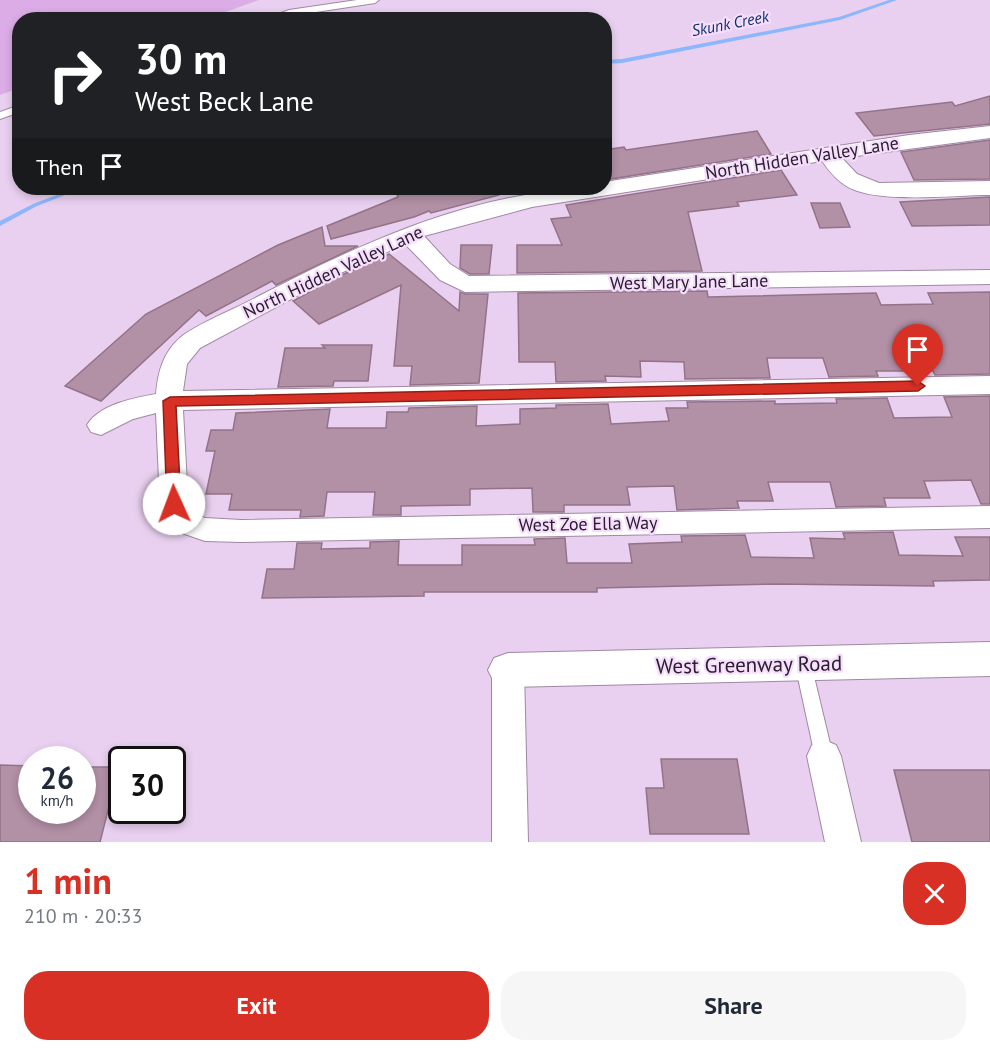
<!DOCTYPE html>
<meta charset="utf-8">
<style>
body{margin:0;font-family:"PT Sans",sans-serif;background:#f6f6f7;color:#1f2937;height:100vh;display:flex;flex-direction:column;font-size:22px;white-space:nowrap}
*{box-sizing:border-box;margin:0}
p{font-size:20px;color:#747a83}
.icon{flex:none;width:33px;height:33px;fill:none;stroke:currentColor;stroke-width:2;stroke-linecap:round;stroke-linejoin:round}
.map{position:relative;height:842px;overflow:hidden}
.drawer{display:flex;flex-direction:column;background:#fff;flex:1}
.drawer>*{flex:none}
.hud{position:absolute;left:12px;top:12px;width:600px;height:183px;border-radius:24px;box-shadow:0 3px 9px #0003;background:#202124;color:#fff;overflow:hidden}
.speed{position:absolute;left:18px;top:746px;display:flex;gap:12px;font-size:30px;font-weight:700;text-align:center}
.speed>*{display:grid;place-content:center;width:78px;height:78px;border-radius:50%;background:#fff;box-shadow:0 3px 9px #0003;line-height:1}
.speed small{font-size:15px;font-weight:400}
.speed .limit{border:3px solid #111;border-radius:9px;background:#fff;color:#111}
.pin{position:absolute;display:grid;place-items:center;width:51px;height:51px;color:#fff;margin:-62px -26px;border-radius:50% 50% 50% 0;rotate:-45deg;box-shadow:0 0 6px #0007}
.pin .icon{rotate:45deg}
.me{position:absolute;width:66px;margin:-33px;rotate:358deg;stroke-linejoin:round;filter:drop-shadow(0 0 4px #0008)}
.turn{display:flex;align-items:center;gap:21px;height:126px;padding:0 24px;font-size:27px}
.turn .icon{width:78px;height:78px;stroke-width:2.5}
.turn b{display:block;font-size:42px;line-height:51px}
.then{display:flex;align-items:center;height:57px;padding:0 24px;background:#0003;gap:12px;font-size:22px}
.round{display:grid;place-items:center;flex:none;width:63px;height:63px;border-radius:24px;background:#f6f6f7}
.head{display:flex;align-items:center;justify-content:space-between;height:102px;padding:0 24px}
h1{font-size:36px;font-weight:700;line-height:45px;color:#d93025}
.cta{display:flex;gap:12px;margin-top:auto;padding:12px 24px}
.cta a{flex:1;height:69px;border-radius:24px;background:#d93025;color:#fff;font-size:24px;font-weight:700;line-height:69px;text-align:center}
.cta a+a{background:#f6f6f7;color:#1f2937}
.map>svg:first-child{display:block}
</style>
<div class="map">
<svg width="990" height="842" viewBox="0 0 990 842">
<rect width="100%" height="100%" fill="#e9d0f0"/>
<polygon fill="#dcace7" points="0,0 259,0 206,19 20,20 19,88 0,95"/>
<g fill="none" stroke-linecap="round" stroke-linejoin="round">
<g fill="#8cb7fe" fill-rule="evenodd">
<polygon points="889,0 897,0 840,20 622,63 604,64 604,60 622,59 839,17"/>
<polygon points="75,188 83,188 37,206 0,226 0,221 33,204"/>
</g>
</g>
<g fill="#b290a6" stroke="#937388" stroke-width="1.5">
<polygon points="990,96 990,124 874,136 856,113 952,102 955,106"/>
<polygon points="757,131 771,154 604,180 604,150 624,147 626,150"/>
<polygon points="990,140 990,179 914,180 901,152"/>
<polygon points="781,170 797,195 737,202 739,206 688,212 702,271 517,273 517,245 562,245 551,219 571,217 566,205"/>
<polygon points="425,188 498,188 499,195 431,213 429,211 414,217 331,239 327,226 398,197 397,195"/>
<polygon points="990,197 990,225 912,226 900,202"/>
<polygon points="811,203 840,203 850,227 820,228"/>
<polygon points="322,227 325,246 358,246 276,285 272,281 206,316 199,310 101,401 65,386 146,314 278,245"/>
<polygon points="461,245 492,245 489,274 470,274 460,268"/>
<polygon points="389,254 459,311 460,292 465,294 488,294 479,383 410,385 412,366 394,366 401,285 319,324 293,301 335,278"/>
<polygon points="707,291 708,297 876,293 881,305 933,304 928,293 990,292 990,374 935,375 933,371 876,371 878,376 829,377 823,358 767,358 770,378 685,379 684,362 640,361 641,377 605,376 606,381 556,382 555,362 519,362 518,293"/>
<polygon points="322,345 372,345 368,381 334,381 333,386 278,387 285,348 325,348"/>
<polygon points="990,396 990,504 981,504 971,480 924,481 930,498 884,498 886,506 836,507 830,482 768,482 773,501 737,501 739,508 677,510 674,486 627,487 630,505 564,505 564,512 533,512 532,488 470,489 470,505 401,506 401,515 373,515 375,492 327,492 324,516 300,517 301,510 229,510 232,494 206,494 215,451 206,451 211,430 233,430 236,413 330,409 327,428 386,428 387,412 408,412 409,408 477,406 476,426 520,424 520,409 556,408 556,405 608,404 611,424 669,421 666,408 688,408 687,402 775,401 775,404 837,403 836,399 887,398 894,418 952,417 944,397"/>
<polygon points="893,532 899,555 963,556 955,537 990,537 990,580 933,581 934,586 777,584 597,588 597,592 424,592 424,596 262,598 267,569 294,569 297,543 322,543 321,549 370,548 370,542 399,541 398,565 462,565 462,545 535,545 534,539 565,538 567,563 632,563 629,544 682,542 681,536 745,535 751,557 814,558 810,538 845,539 843,533"/>
<polygon points="661,759 737,759 749,834 650,834 646,788 664,788"/>
<polygon points="0,765 32,766 32,810 82,810 82,767 119,767 100,842 0,842"/>
<polygon points="894,770 990,770 990,842 912,842"/>
</g>
<g fill="none" stroke-linecap="round" stroke-linejoin="round">
<defs>
<g id="service">
<polygon points="357,0 379,0 375,3 290,16 277,20 262,20 289,10"/>
<polygon points="20,105 20,112 0,119 0,112"/>
<polygon points="803,657 809,659 811,664 833,756 830,762 824,764 818,762 815,756 795,664 797,659"/>
</g>
<g id="minor">
<path d="M990 126V138L842 158 857 174 879 183 990 181V195C954 195 878 204 848 187 837 181 829 171 822 161L532 207 424 236 450 264 469 276 990 270V284L465 292 440 280 405 244 334 276 200 348 187 364 183 391 990 376V394L183 410 188 504 194 514 205 518 241 520 990 506V528L241 542 205 541 173 530 160 504 156 413 133 419 101 435 91 432 87 425C100 404 134 398 156 394 158 372 163 352 181 337 197 324 237 308 257 297 365 241 481 188 604 188V182L909 135Z"/>
<polygon points="508,656 520,660 524,670 528,842 492,842 492,670 496,660"/>
<polygon points="824,740 836,745 841,756 861,842 825,842 807,756 812,745"/>
</g>
<polygon id="tertiary" points="990,642 990,676 508,687 494,682 488,670 494,658 508,653"/>
</defs>
<use href="#service" stroke="#a088a5" stroke-width="2"/>
<use href="#minor" stroke="#a088a5" stroke-width="2"/>
<use href="#tertiary" stroke="#a088a5" stroke-width="2"/>
<use href="#service" fill="#fff" fill-rule="evenodd"/>
<use href="#minor" fill="#fff" fill-rule="evenodd"/>
<use href="#tertiary" fill="#fff" fill-rule="evenodd"/>
</g>
<polygon fill="#d93025" stroke="#8d1f18" stroke-width="1.5" points="918,381 925,386 918,391 176,406 181,504 179,508 169,508 167,504 163,401 170,397"/>
<g text-anchor="middle" stroke-width="4.5" stroke-linejoin="round" paint-order="stroke">
<g font-size="16" font-style="italic" fill="#09306c" stroke="#f7ddfd">
<text transform="translate(730 23) rotate(-11)" y="6">Skunk Creek</text>
</g>
<g font-size="18" fill="#29202c" stroke="#f7ddfd">
<text transform="translate(802 158) rotate(-9)" y="6">North Hidden Valley Lane</text>
<text transform="translate(333 272) rotate(-25)" y="6">North Hidden Valley Lane</text>
<text transform="translate(689 282) rotate(-1)" y="6">West Mary Jane Lane</text>
<text transform="translate(588 524) rotate(-1)" y="6">West Zoe Ella Way</text>
</g>
<g font-size="21" fill="#29202c" stroke="#f7ddfd">
<text transform="translate(749 665) rotate(-1)" y="7">West Greenway Road</text>
</g>
</g>
</svg>
<div class="speed"><div>26<small>km/h</small></div><div class="limit">30</div></div>
<div class="pin" style="left:918px;top:386px;background:#d93025"><svg class="icon" aria-label="arrive" viewBox="0 0 24 24"><path d="M6 21V4h12l-3 4 3 4H6"/></svg></div>
<svg class="me" style="left:174px;top:504px" viewBox="-20 -20 40 40"><circle r="19" fill="#fff"/><path d="M0-13L10 11 0 6-10 11z" fill="#d93025"/></svg>
<div class="hud">
<div class="turn"><svg class="icon" aria-label="right" viewBox="0 0 24 24"><path d="M7 20v-9h11M14 6l5 5-5 5"/></svg><div><b>30 m</b>West Beck Lane</div></div>
<div class="then">Then<svg class="icon" aria-label="arrive" viewBox="0 0 24 24"><path d="M6 21V4h12l-3 4 3 4H6"/></svg></div>
</div>
</div>
<section class="drawer">
<div class="head"><div><h1>1 min</h1><p>210 m · 20:33</p></div><a class="round" style="background:#d93025;color:#fff"><svg class="icon" aria-label="close" viewBox="0 0 24 24"><path d="M6 6l12 12M18 6L6 18"/></svg></a></div>
<div class="cta"><a>Exit</a><a>Share</a></div>
</section>
